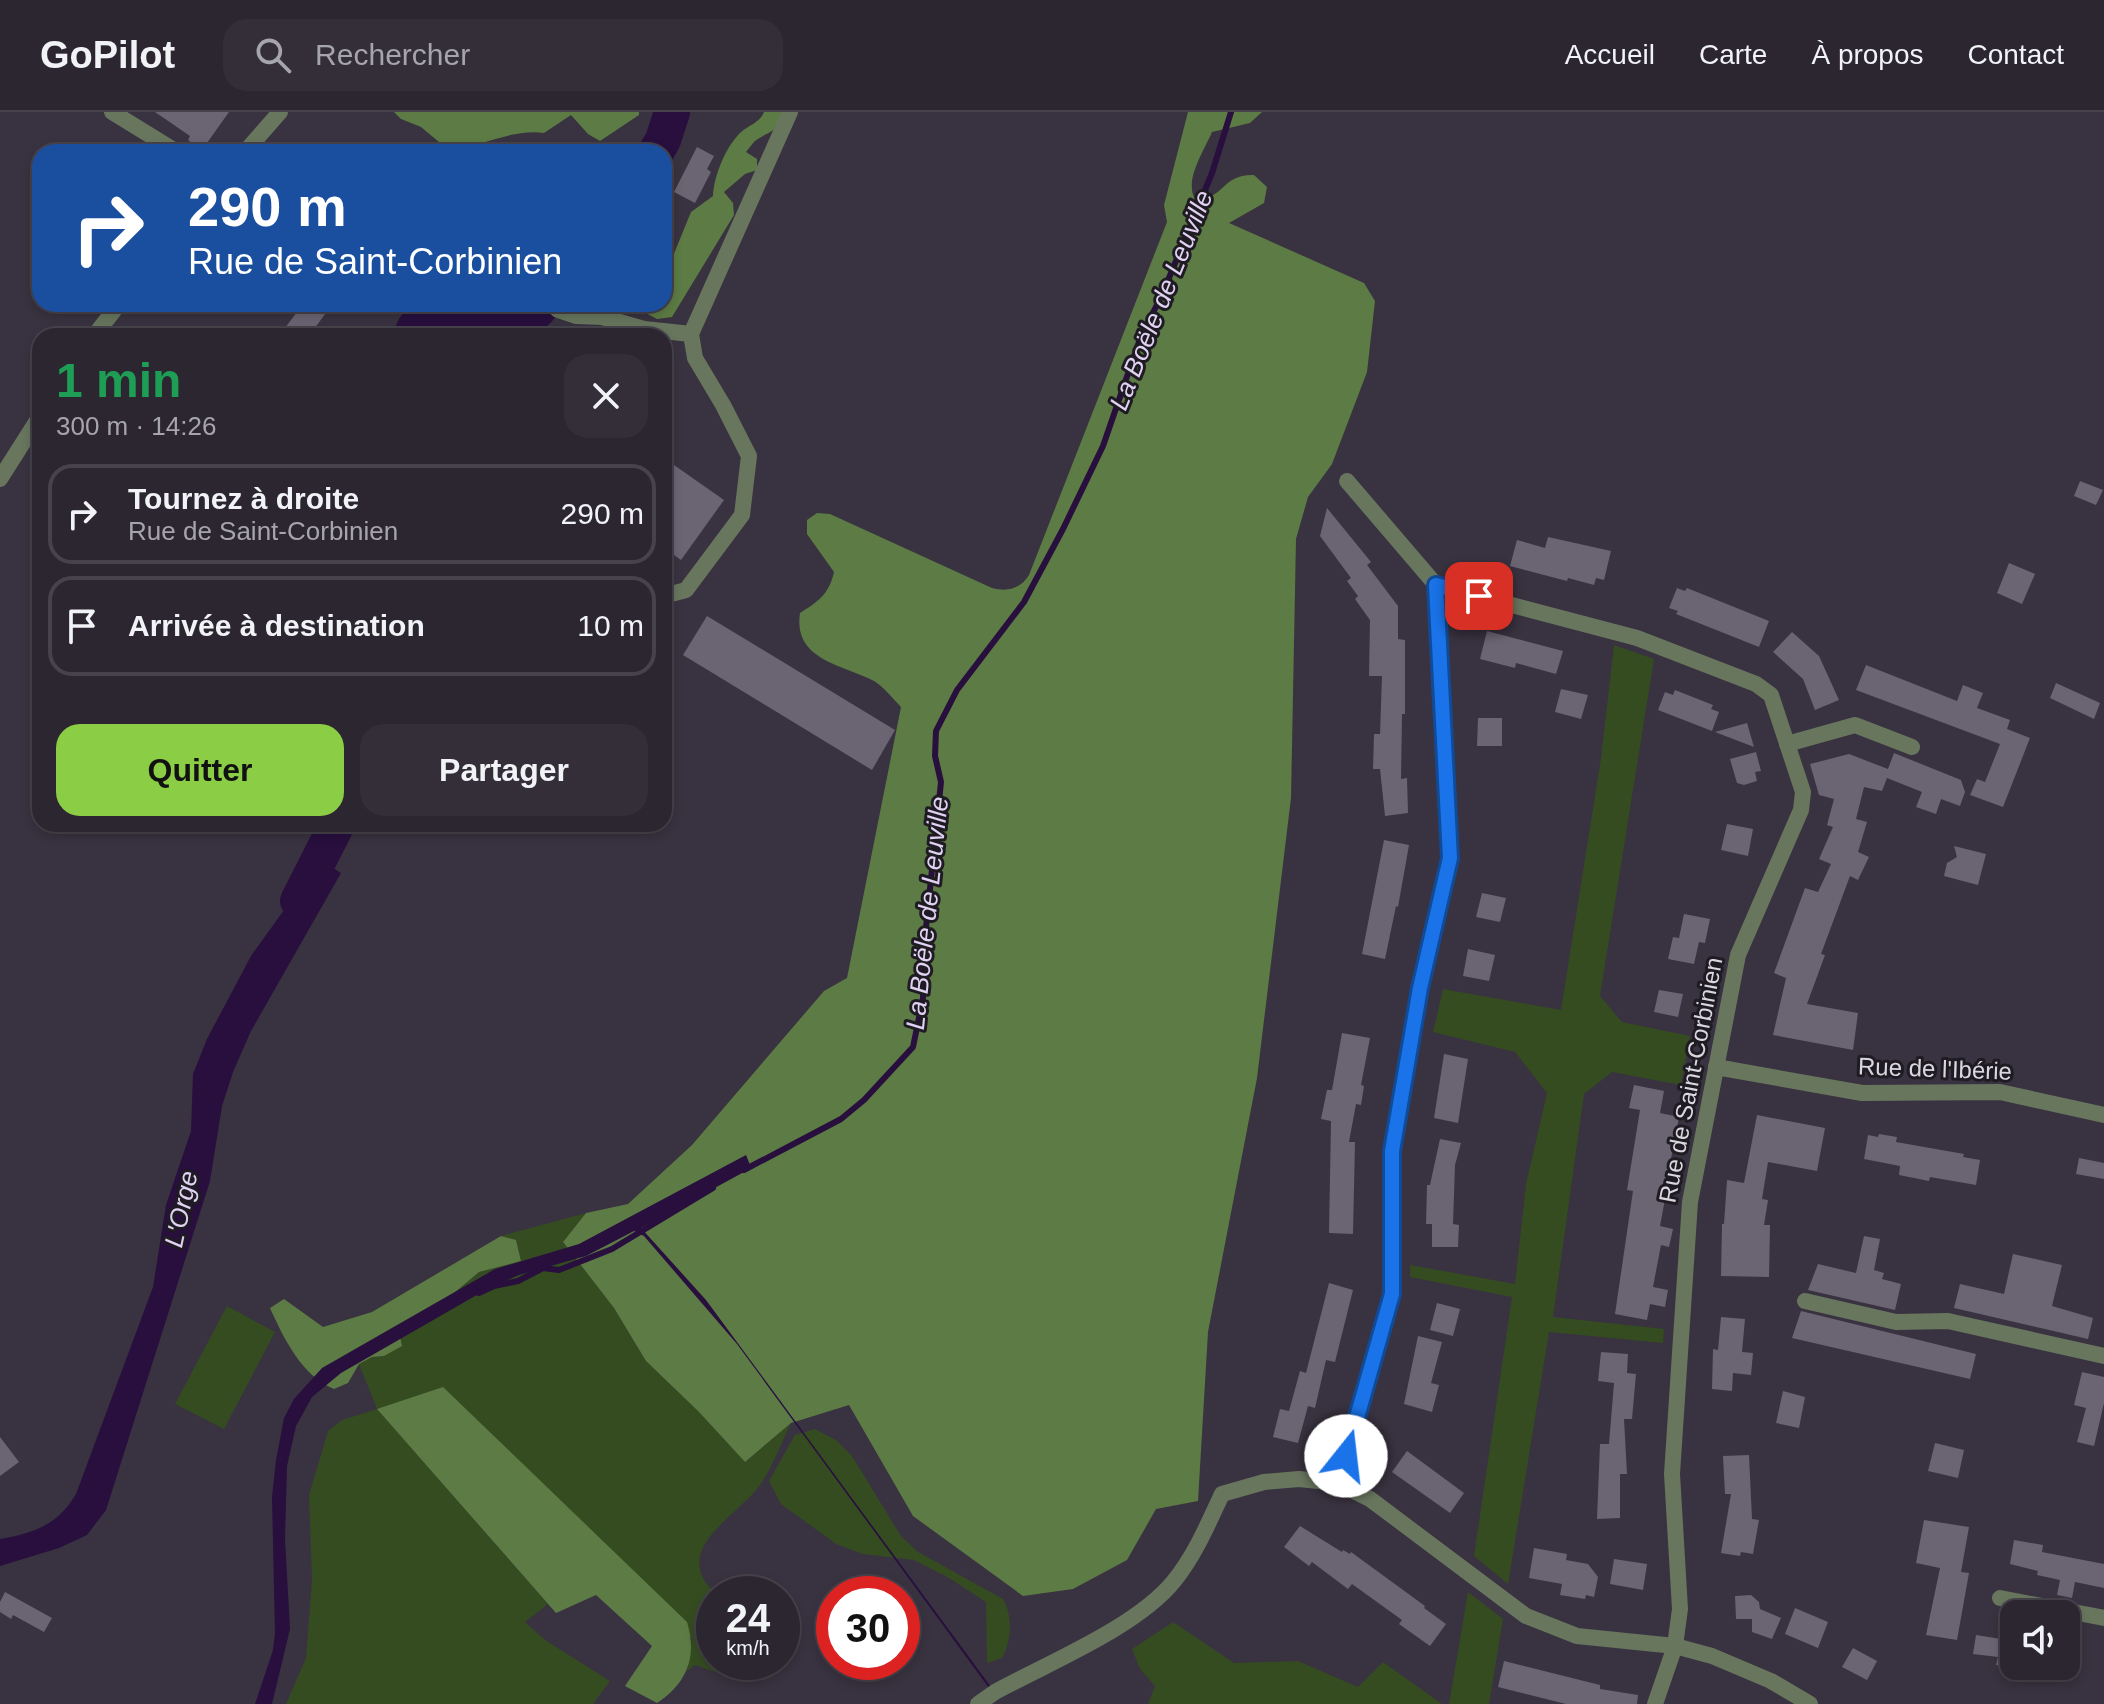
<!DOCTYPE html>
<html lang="fr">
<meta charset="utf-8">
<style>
body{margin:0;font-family:Helvetica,sans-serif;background:#332e38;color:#f1f3f6;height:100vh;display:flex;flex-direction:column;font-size:30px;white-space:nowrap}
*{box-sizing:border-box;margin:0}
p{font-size:26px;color:#a6a5ab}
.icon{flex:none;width:44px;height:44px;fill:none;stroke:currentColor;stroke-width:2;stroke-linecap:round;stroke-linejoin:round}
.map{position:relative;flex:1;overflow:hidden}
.drawer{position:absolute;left:32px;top:216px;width:640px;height:504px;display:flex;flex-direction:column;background:#2b2630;border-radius:24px;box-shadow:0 4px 12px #0003,0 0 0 2px #47434c}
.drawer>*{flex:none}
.guide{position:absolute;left:32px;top:32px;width:640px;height:168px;border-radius:24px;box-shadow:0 4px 12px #0003,0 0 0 2px #47434c;background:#1a4fa0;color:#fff;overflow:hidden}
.buttons{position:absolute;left:2000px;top:1488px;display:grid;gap:16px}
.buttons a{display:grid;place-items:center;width:80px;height:80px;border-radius:16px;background:#2b2630;box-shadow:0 4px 12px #0003,0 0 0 2px #47434c;font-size:40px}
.speed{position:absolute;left:696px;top:1464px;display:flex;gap:16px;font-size:40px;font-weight:700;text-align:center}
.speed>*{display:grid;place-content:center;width:104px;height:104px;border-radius:50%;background:#2b2630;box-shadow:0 4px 12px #0003,0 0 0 2px #47434c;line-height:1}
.speed small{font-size:20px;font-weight:400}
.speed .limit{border:12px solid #d22;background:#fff;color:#111}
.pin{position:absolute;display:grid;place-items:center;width:68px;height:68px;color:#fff;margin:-34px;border-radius:16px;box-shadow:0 4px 12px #0006}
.me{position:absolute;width:88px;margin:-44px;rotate:16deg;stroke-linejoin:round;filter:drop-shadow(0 0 6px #0008)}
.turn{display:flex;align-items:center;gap:28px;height:168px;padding:0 24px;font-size:36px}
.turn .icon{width:104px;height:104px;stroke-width:2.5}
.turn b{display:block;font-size:56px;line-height:68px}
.round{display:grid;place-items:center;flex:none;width:84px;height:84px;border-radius:24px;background:#332e38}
.overview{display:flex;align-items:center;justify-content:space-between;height:136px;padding:0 24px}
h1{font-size:48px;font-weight:700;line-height:60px;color:#1e9e55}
.button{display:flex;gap:16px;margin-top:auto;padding:16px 24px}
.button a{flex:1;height:92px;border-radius:24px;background:#8bce46;color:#111;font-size:32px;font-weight:700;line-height:92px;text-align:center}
.button a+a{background:#332e38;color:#f1f3f6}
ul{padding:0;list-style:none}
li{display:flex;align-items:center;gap:24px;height:100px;margin:0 16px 12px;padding:0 8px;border:4px solid #47434c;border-radius:24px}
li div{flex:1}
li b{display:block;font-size:30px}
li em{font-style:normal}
header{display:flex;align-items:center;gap:48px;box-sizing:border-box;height:112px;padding:0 40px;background:#2b2630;border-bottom:2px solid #47434c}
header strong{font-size:38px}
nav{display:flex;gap:44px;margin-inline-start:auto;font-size:28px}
.search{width:560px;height:72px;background:#332e38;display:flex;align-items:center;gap:20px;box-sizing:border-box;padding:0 28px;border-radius:24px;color:#a6a5ab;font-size:30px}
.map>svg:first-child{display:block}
</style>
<header>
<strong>GoPilot</strong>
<div class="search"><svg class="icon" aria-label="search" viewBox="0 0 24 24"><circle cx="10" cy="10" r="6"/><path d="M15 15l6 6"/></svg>Rechercher</div>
<nav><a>Accueil</a><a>Carte</a><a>À propos</a><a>Contact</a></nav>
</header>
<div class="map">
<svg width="2104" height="1592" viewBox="0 0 2104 1592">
<rect width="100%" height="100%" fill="#393240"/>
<g fill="#354c21">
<polygon points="1614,533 1654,547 1600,884 1622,910 1690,924 1681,973 1612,960 1584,982 1553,1205 1664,1217 1663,1231 1549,1220 1508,1472 1474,1444 1512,1185 1410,1165 1410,1153 1515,1172 1526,1072 1547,981 1515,940 1433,920 1443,877 1561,898 1601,646"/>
<path d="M586 1101 563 1130 614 1196 646 1249 699 1300 745 1350 791 1311C781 1331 773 1355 760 1373 736 1406 668 1438 716 1482H714V1550H758L736 1567 695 1553 687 1559 692 1526 378 1298 548 1492 525 1510 545 1528 610 1569 593 1592H286L306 1546 312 1468 309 1383 328 1319 342 1308 377 1297 359 1252 372 1245 384 1244 399 1220 441 1192 479 1160 521 1149 516 1128 501 1124Z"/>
<polygon points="227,1194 275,1220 224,1317 175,1292"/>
<path d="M815 1317 836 1328 852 1344 901 1424 918 1440 1003 1487C1013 1505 1012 1528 1002 1546L987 1551 986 1490 949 1466 914 1448 863 1442 836 1432 781 1392 769 1369 795 1323Z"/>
<polygon points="1468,1480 1503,1507 1489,1592 1449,1592"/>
<polygon points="1173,1510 1234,1551 1298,1549 1358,1575 1383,1550 1442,1592 1148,1592 1155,1574 1140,1557 1132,1537"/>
</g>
<g fill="#5d7b44">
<path d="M394 0H639V3L600 29 588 22 571 3 544 21C516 16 479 34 451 40L421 15 401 7Z"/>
<path d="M764 0H781C782 19 767 20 755 29 752 32 749 36 746 40L757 47V58L745 62 724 80 733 91 734 103 672 205 657 207 642 199 643 192H664V166L691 100 713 84C714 64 725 36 740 21 748 13 760 11 764 0Z"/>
<path d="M1188 0H1262L1250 11 1212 20C1204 39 1184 68 1195 87 1225 88 1221 62 1254 63L1267 75 1264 91 1229 111 1364 171 1375 189 1367 260 1332 352 1308 385 1296 427 1291 686 1257 966 1208 1220 1198 1389 1156 1397 1127 1448 1073 1477 1023 1484 913 1404 849 1293 791 1311 745 1350 699 1300 646 1249 614 1196 563 1130 586 1101 628 1092 692 1033 824 879 847 866 901 595C893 587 884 575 874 569 841 552 793 548 800 501 819 489 829 482 834 460L807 422V408L817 401 830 402 992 476C1008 480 1020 477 1029 463L1167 110 1164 93Z"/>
<polygon points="402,192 443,192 450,195 491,192 483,204 484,212 493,217 504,209 512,192 588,192 543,209 527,224 413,224 403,212"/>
<path d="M501 1124 516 1128 521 1149 479 1160 441 1192 399 1220 402 1234 384 1244 372 1245 359 1252 348 1271 334 1277C302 1264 284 1227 270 1196L284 1187 323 1215 372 1200Z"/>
<path d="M443 1275 687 1510C698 1545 686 1572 657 1591L625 1574 652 1534 596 1483 556 1501 377 1297Z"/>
</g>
<g fill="#280f3e">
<path d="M320 748 341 761 251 919 233 960 222 994 210 1069 106 1398 87 1423 59 1436 0 1454V1427C34 1421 58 1413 76 1382L153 1175 166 1093 191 1019 193 962 207 927 251 844Z"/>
<polygon points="746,1043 750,1053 744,1060 641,1116 706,1188 991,1575 989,1576 737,1232 644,1124 634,1119 586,1144 519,1163 489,1176 341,1261 312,1285 296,1314 287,1354 285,1427 290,1517 272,1592 255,1592 273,1538 275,1521 272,1385 276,1348 284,1306 294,1287 322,1256 495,1157 579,1132"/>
</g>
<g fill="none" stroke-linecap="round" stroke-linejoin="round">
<g stroke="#280f3e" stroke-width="6">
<polyline points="744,1058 841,1007 864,988 913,935 923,886 924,835 941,670 935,644 936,619 957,578 1024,490 1063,417 1103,334 1141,224 1162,183 1212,61 1231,0"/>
<polyline points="479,1181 494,1174 518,1169 543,1156 559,1158 612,1137 713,1076"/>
</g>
<g stroke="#280f3e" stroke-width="36">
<polyline points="656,40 663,28 672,0"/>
<polyline points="411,224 415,215 434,203 537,199 543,192"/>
<polyline points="298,789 337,712"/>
</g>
</g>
<g fill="#6b6473">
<polygon points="155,0 229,0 202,38 188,28 190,24"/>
<polygon points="697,35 714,44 707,57 711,60 695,91 674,80"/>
<polygon points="303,192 320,192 328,198 309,224 279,224"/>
<polygon points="664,346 724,388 681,448 664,436"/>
<polygon points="2080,369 2103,378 2096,393 2074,384"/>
<polygon points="1327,396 1371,450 1367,453 1398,494 1398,527 1405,528 1405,602 1402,602 1401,667 1407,666 1408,701 1385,704 1380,657 1373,657 1374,622 1380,622 1382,564 1369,564 1370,508 1355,487 1358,484 1347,469 1351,466 1320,424"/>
<polygon points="1548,425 1611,439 1604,468 1596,466 1594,473 1568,466 1567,469 1510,454 1517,428 1545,436"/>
<polygon points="2009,451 2035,462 2022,492 1997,481"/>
<polygon points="1677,476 1685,479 1687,476 1769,509 1759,535 1676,502 1678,499 1669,496"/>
<polygon points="707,504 895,618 872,658 683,543"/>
<polygon points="1487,519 1563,539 1556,562 1516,551 1515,556 1480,547"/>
<polygon points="1792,520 1819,544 1839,588 1815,598 1803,567 1773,540"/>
<polygon points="1866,553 1957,589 1963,573 1983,581 1977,596 2010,608 2007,617 2030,626 2003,695 1970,683 1977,667 1985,670 2000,632 1856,578"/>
<polygon points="2056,571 2100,591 2094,607 2050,586"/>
<polygon points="1561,577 1588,583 1581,607 1555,600"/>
<polygon points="1675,578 1713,593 1711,597 1719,600 1712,619 1658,598 1665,580 1673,583"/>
<polygon points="1478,606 1502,606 1502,634 1477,634"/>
<polygon points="1747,611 1754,635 1715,620"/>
<polygon points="1756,640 1761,659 1755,660 1757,669 1744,673 1737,671 1730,647"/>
<polygon points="1894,641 1961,668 1965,680 1960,694 1941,687 1936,702 1916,695 1922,680 1887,666 1882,679 1864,675 1856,707 1867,710 1858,740 1869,745 1858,768 1850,764 1821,842 1825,843 1807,892 1858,901 1853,938 1773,923 1786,866 1774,861 1805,776 1818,780 1831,752 1819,747 1833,715 1827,713 1834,687 1819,683 1810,652 1849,642 1888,657"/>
<polygon points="1727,712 1753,717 1748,744 1721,738"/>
<polygon points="1384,728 1409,733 1398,795 1396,794 1385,847 1362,842"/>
<polygon points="1954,734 1986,742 1978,773 1944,764 1947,751 1957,745"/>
<polygon points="1482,781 1506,786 1500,810 1476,805"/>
<polygon points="1684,802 1710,807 1705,831 1699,830 1694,852 1668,847 1673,825 1679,826"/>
<polygon points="1468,837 1495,843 1489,869 1463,864"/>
<polygon points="1659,878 1683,882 1678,905 1654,900"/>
<polygon points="1342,921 1370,926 1361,973 1364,974 1361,993 1356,992 1349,1030 1355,1030 1353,1122 1329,1121 1331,1009 1321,1007 1327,978 1332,978"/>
<polygon points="1444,942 1468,947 1458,1011 1434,1006"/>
<polygon points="1634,973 1664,979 1660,1001 1679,1005 1670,1052 1675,1053 1672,1072 1668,1071 1660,1114 1673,1117 1669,1135 1661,1133 1653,1175 1668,1178 1665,1195 1650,1192 1647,1208 1615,1202 1633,1079 1627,1078 1640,998 1629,996"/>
<polygon points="1757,1003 1825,1016 1817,1059 1768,1050 1762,1087 1768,1088 1764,1113 1770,1113 1769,1165 1721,1164 1722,1112 1724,1112 1727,1068 1744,1071"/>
<polygon points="1879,1022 1897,1025 1896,1030 1964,1042 1963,1045 1980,1048 1976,1073 1930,1065 1929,1069 1899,1063 1900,1054 1864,1047 1868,1023 1878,1025"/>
<polygon points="1440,1027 1461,1031 1455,1053 1453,1112 1459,1113 1458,1135 1432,1135 1432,1112 1426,1112 1427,1073 1430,1073"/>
<polygon points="2079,1046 2104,1051 2104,1067 2076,1062"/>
<polygon points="1864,1124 1880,1127 1874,1158 1884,1161 1882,1167 1901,1172 1895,1198 1808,1178 1818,1152 1856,1161"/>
<polygon points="2013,1142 2062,1153 2052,1194 2093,1206 2088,1227 1954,1196 1960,1172 2004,1182"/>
<polygon points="1329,1171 1353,1178 1335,1250 1326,1248 1315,1296 1308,1294 1298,1331 1273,1325 1280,1297 1289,1299 1300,1259 1306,1261"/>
<polygon points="1437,1191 1460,1197 1453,1224 1430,1218"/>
<polygon points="1801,1199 1976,1242 1970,1267 1792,1226"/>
<polygon points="1721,1205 1745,1207 1742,1240 1753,1241 1751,1263 1733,1261 1732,1279 1712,1277 1713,1237 1718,1238"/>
<polygon points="1418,1224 1442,1230 1431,1271 1439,1273 1432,1300 1404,1292"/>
<polygon points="1601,1240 1628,1242 1627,1261 1636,1262 1632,1307 1624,1307 1627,1362 1620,1362 1620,1406 1597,1407 1600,1332 1609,1332 1614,1271 1598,1269"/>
<polygon points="2082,1260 2104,1265 2104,1291 2094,1334 2077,1330 2086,1296 2074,1293"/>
<polygon points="1783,1279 1805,1285 1799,1316 1776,1311"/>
<polygon points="0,1325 19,1350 0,1364"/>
<polygon points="1935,1331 1964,1338 1958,1366 1928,1359"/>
<polygon points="1407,1339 1464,1381 1450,1401 1392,1360"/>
<polygon points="1749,1343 1752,1407 1759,1408 1753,1442 1741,1440 1740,1444 1721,1441 1731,1382 1725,1382 1723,1344"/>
<polygon points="1924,1408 1969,1415 1961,1460 1969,1461 1957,1528 1926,1523 1940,1456 1916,1451"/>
<polygon points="1300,1414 1342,1440 1343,1438 1350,1442 1351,1440 1425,1494 1424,1496 1446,1512 1430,1534 1399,1512 1402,1508 1352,1472 1348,1477 1312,1450 1309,1454 1284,1435"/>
<polygon points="2014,1428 2043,1433 2042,1440 2104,1452 2104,1476 2075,1470 2072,1486 2057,1483 2060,1468 2037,1463 2038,1459 2010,1452"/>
<polygon points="1534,1436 1567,1442 1566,1448 1588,1452 1598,1465 1594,1485 1586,1483 1585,1487 1560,1483 1562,1472 1529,1466"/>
<polygon points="1614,1447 1647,1452 1643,1478 1610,1472"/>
<polygon points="5,1480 52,1506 44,1520 13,1503 11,1507 0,1500 0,1490"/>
<polygon points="1751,1483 1759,1490 1760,1497 1781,1506 1772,1527 1752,1520 1752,1507 1736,1507 1735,1484"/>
<polygon points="1795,1496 1828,1510 1818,1536 1785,1522"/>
<polygon points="2005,1501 2014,1502 2014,1556 1996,1553 1998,1545 1973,1542 1976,1523 2001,1527"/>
<polygon points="1853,1536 1877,1549 1867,1568 1842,1555"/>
<polygon points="1504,1549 1600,1573 1600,1577 1638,1583 1637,1592 1566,1592 1498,1575"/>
</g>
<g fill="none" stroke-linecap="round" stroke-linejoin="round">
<g stroke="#68765e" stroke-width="16">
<polyline points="112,0 177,40"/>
<polyline points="245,40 280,0"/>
<polyline points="551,192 558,198 576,204 602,205 644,217 691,222"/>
<polyline points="94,224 119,192"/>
<polyline points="0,367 40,304"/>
<polyline points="1347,369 1436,473 1637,526 1756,572 1771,583 1803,680 1801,698 1738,843 1690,1090 1672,1362 1680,1497 1675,1534 1655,1592"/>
<polyline points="664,484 686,478 742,403 749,344 723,293 695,246 691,222 790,0"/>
<polyline points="1787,632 1855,613 1912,635"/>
<polyline points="1716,955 1862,981 2000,980 2104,1003"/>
<polyline points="1805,1189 1896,1210 1948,1209 2104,1244"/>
<polyline points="1338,1371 1392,1182 1392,1039 1420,876 1450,746 1436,473"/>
<polyline points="2000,1486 2104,1506"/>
<path d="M978 1592 995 1580C1048 1551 1137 1515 1174 1469 1195 1443 1208 1412 1222 1382L1264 1370 1299 1367 1338 1371 1370 1387 1526 1504 1577 1524 1675 1534 1712 1544 1771 1569 1810 1592"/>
</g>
</g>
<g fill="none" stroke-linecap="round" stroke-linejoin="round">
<defs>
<polyline id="route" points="1346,1344 1392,1182 1392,1039 1420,876 1450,746 1436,473 1479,484"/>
</defs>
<use href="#route" stroke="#114b97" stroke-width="20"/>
<use href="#route" stroke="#1a73e8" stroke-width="14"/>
</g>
<g text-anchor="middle" stroke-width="6" stroke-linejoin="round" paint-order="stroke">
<g font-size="24" fill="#dbd7e0" stroke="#1e1c22">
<text transform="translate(1935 957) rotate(2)" y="8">Rue de l'Ibérie</text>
<text transform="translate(1691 968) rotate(-79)" y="8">Rue de Saint-Corbinien</text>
</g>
<g font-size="26" font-style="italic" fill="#e1d2f3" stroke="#1e1c22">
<text transform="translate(1161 188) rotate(-68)" y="9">La Boële de Leuville</text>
<text transform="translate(927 801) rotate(-84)" y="9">La Boële de Leuville</text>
<text transform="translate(181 1097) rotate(-78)" y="9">L'Orge</text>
</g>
</g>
</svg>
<div class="buttons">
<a><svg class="icon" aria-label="sound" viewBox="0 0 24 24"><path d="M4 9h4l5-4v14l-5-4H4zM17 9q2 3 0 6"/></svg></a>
</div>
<div class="speed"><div>24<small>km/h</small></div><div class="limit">30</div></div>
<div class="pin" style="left:1479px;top:484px;background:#d93025"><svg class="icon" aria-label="arrive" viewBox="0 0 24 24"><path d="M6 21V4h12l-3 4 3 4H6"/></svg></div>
<svg class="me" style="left:1346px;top:1344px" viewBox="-20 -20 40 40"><circle r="19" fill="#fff"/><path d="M0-13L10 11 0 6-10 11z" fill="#1a73e8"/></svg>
<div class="guide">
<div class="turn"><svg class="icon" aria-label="right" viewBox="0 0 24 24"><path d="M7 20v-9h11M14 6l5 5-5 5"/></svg><div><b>290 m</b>Rue de Saint-Corbinien</div></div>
</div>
<section class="drawer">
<div class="overview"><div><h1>1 min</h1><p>300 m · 14:26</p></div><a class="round"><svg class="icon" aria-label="close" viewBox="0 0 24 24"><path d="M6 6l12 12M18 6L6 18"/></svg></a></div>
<ul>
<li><svg class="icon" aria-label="right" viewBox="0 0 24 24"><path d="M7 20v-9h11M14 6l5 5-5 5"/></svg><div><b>Tournez à droite</b><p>Rue de Saint-Corbinien</p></div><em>290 m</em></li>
<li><svg class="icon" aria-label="arrive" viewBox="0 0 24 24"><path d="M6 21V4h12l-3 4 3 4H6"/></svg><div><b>Arrivée à destination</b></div><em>10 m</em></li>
</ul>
<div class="button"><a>Quitter</a><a>Partager</a></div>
</section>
</div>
